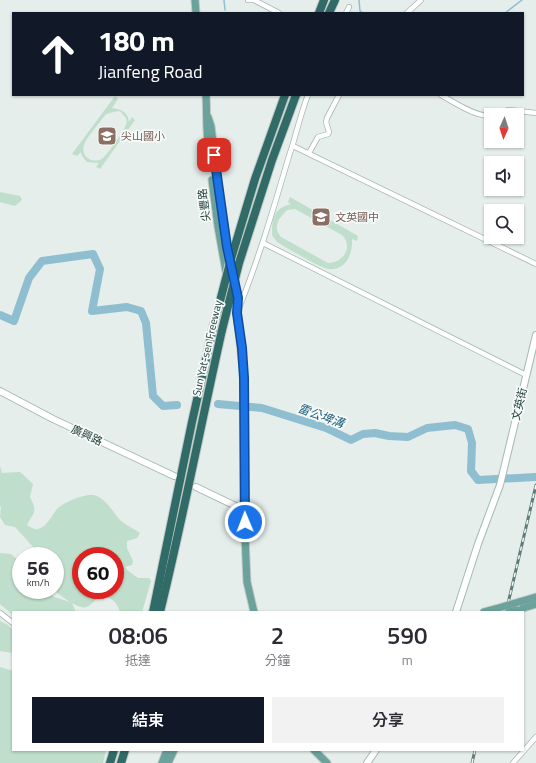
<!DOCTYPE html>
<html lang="zh-TW">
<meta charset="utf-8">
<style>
body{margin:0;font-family:"Titillium Web","Noto Sans TC",sans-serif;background:#f2f2f3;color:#2b2b33;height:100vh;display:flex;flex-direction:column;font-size:15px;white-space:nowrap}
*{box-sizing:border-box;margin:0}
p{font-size:13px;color:#7c7c81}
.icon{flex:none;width:22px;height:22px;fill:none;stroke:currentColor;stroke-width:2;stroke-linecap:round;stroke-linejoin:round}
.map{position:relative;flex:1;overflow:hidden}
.panel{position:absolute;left:12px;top:611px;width:512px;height:140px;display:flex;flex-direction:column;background:#fff;border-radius:0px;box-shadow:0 1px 3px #0004}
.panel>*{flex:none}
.banner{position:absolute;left:12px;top:12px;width:512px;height:84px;border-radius:0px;box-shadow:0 1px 3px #0004;background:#111827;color:#fff;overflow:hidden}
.needle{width:26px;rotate:183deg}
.controls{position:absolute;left:484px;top:108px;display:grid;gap:8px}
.controls a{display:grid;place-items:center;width:40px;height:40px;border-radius:0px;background:#fff;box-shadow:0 1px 3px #0004;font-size:20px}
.speed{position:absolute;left:12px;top:547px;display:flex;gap:8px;font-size:20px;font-weight:700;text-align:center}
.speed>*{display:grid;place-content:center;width:52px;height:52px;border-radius:50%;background:#fff;box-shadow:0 1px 3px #0004;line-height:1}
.speed small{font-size:10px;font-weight:400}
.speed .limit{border:6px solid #d22;background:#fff;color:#111}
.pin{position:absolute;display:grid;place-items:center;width:34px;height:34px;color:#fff;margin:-17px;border-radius:8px;box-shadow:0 2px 6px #0006}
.me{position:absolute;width:44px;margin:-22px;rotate:359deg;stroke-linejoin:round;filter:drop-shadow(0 0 3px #0008)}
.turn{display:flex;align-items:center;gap:14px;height:84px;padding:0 20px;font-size:18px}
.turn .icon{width:52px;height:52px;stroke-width:2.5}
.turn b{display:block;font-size:28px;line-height:34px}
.eta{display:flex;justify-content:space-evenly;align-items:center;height:68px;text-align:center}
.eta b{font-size:24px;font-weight:600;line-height:28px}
.primary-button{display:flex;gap:8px;margin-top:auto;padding:8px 20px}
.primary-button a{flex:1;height:46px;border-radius:0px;background:#111827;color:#fff;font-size:16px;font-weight:600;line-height:46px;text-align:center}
.primary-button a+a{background:#f2f2f3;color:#2b2b33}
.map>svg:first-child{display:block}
</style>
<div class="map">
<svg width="536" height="763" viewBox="0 0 536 763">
<rect width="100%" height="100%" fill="#e5eeeb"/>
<g fill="#bfdecb" fill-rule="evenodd">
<path d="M115 96 118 99 112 108C121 109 128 112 129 122L132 117 135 120 100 169 96 167 99 163 87 162 82 156 81 152 77 156 72 154ZM118 111 121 112 126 118C127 121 127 124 125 127 123 132 107 155 103 158 94 165 80 157 84 145 86 138 101 121 106 114Z"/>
<polygon points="0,192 20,196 22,200 15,206 0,202"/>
<path d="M290 197 358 236 357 241 352 239C353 253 346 271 329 269 322 269 285 247 277 242L272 235C272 218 273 209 291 204L288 202ZM295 209 342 235C354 247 343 263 328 263L281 237C272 227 279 218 287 210Z"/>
<path d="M0 466 2 473 20 472 33 484 30 497C38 513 34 511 27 525 30 527 35 530 38 529 47 527 52 515 57 509 64 502 88 492 97 496 108 501 113 513 121 521 126 525 134 529 140 533L137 538 127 541V548L133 561 132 565 125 567 127 570 138 578H149L151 581 142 612H120C117 602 111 596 100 596 88 606 88 612 72 603L76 612H13V615L0 604V553L11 554 21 563V590H48L54 597 70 602 53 590H55V575L60 570 58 564 55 562V556H47L34 548 15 527 5 525 0 517 1 507 0 506ZM81 556H115V590H81Z"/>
<polygon points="0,621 8,625 13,630 13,653 0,651"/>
<polygon points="0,667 13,671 13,750 106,750 103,763 0,763"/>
</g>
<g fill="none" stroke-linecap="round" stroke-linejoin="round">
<g stroke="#8fbed1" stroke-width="1.5">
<polyline points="224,0 225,10"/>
<polyline points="359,0 360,11 363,13"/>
<polyline points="505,13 522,0"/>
</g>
<g stroke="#8fbed1" stroke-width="8">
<polyline points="0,315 14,321 29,278 42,261 93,254 100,269 92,311 127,307 141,311 146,323 153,396 163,406 177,405"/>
<polyline points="218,404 262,408 326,428 351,440 363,434 375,433 389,436 408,437 427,428 455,425 468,429 472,443 471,471 478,480 536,477"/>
</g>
<defs>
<g id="street">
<polyline points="248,0 254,0 279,13"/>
<polyline points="346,13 349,7"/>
<polyline points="407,13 421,0"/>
<path d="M441 95C452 101 479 119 491 115"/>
<polyline points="492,115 509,110 536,113"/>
<path d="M293 146C374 185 455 224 536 264"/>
<polyline points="309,153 318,137 328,134 329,132 326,122 327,118 339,95"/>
<polyline points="263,243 526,375"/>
<path d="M239 308C259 258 274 207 289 156 296 136 300 115 308 95"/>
<polyline points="0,613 13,623"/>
<polyline points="513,763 536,737"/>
</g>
<g id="secondary">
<polyline points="0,391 53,419 174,476"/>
<polyline points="196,487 244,510"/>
<polyline points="456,612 478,544 500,485 536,335"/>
<polyline points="367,763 376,750"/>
</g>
<g id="primary">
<polyline points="195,0 196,13"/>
<path d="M206 95C207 111 206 126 208 142"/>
<polyline points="208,117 211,126 218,184 227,247 238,298 237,313 244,378 244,510 246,560 247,582 254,612"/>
<polyline points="212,180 218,227 230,294"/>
<polyline points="519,602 536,597"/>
<polyline points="517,610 536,604"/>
<polyline points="484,612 495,609"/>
<polyline points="314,750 327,763"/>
<polyline points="162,763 167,750"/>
<polyline points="168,763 174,750"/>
</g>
<g id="highway">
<polyline points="319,13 324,0"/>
<polyline points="329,13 335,0"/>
<polyline points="231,259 255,179 285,95"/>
<polyline points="239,263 272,160 296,95"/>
<polyline points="153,612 192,422 213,328"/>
<path d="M160 612C183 518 201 424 222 330"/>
<polyline points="110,763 114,750"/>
<polyline points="121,763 125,750"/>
</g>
</defs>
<use href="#street" stroke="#a7b6b3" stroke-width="6"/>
<use href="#secondary" stroke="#a4b9b4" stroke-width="8"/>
<use href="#primary" stroke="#c2cac8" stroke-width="9"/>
<use href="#highway" stroke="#c2cac8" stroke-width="10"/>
<use href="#street" stroke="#fff" stroke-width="4.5"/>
<use href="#secondary" stroke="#fff" stroke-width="6"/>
<use href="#primary" stroke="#6ba29b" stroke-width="7"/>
<use href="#highway" stroke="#316b67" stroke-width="8"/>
<defs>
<g id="rail">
<polyline points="506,612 536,485"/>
<polyline points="472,763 475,750"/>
</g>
</defs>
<use href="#rail" stroke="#5f7b77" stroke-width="3"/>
<use href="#rail" stroke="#f6faf9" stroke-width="1.5" stroke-dasharray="4.5" stroke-linecap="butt"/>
<defs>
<g id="primary-bridge">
<polyline points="495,609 519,602"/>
<polyline points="509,612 517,610"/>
</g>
<g id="highway-bridge">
<polyline points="213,328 231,259"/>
<polyline points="222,330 239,263"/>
</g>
</defs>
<use href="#primary-bridge" stroke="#c2cac8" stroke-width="9" stroke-linecap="butt"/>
<use href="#highway-bridge" stroke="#c2cac8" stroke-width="10" stroke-linecap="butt"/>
<use href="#primary-bridge" stroke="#6ba29b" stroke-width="7"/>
<use href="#highway-bridge" stroke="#316b67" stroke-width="8"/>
</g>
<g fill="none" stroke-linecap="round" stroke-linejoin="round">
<defs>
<polyline id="route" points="214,155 227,247 238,298 237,313 242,348 244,378 245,522"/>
</defs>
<use href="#route" stroke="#114b97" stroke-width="10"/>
<use href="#route" stroke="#1a73e8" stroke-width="7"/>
</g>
<defs>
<symbol id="school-square" viewBox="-11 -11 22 22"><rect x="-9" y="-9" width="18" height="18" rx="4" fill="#8d6e63" stroke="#f6faf9"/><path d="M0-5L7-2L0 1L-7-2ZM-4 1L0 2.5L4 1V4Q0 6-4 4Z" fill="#fff"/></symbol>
</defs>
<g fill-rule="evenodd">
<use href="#school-square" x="96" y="125" width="22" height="22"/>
<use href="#school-square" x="310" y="206" width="22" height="22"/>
</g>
<g text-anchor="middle" stroke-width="3.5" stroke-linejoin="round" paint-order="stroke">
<g font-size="11" fill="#785e54" stroke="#f6faf9" text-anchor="start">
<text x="121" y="140">尖山國小</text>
<text x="335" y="221">文英國中</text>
</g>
<g font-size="11" fill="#24403c" stroke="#f6faf9">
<text transform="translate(204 205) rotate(-97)" y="4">尖豐路</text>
<text transform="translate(207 348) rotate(-77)" y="4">Sun Yat-sen Freeway</text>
<text transform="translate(519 404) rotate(-77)" y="4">文英街</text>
<text transform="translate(87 435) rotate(25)" y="4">廣興路</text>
</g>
<g font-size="12" font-style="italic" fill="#1f5f7b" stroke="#f6faf9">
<text transform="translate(321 416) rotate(20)" y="4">雷公埤溝</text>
</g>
</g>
</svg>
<div class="controls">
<a><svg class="needle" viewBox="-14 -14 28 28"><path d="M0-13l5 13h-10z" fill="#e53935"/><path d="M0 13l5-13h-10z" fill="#7c7c81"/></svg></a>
<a><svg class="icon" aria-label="sound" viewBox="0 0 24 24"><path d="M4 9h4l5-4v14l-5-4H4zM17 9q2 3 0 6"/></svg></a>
<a><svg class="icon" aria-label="search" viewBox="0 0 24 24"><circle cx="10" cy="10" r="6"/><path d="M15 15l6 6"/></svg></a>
</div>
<div class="speed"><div>56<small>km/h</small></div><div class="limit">60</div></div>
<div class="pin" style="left:214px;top:155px;background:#d93025"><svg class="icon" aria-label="arrive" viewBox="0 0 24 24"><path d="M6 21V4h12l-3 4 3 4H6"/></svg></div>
<svg class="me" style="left:245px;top:522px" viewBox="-20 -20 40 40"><circle r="17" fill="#1a73e8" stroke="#fff" stroke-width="3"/><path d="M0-11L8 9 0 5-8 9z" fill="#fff"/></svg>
<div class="banner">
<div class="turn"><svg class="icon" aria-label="ahead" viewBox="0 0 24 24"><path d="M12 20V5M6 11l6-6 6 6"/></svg><div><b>180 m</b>Jianfeng Road</div></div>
</div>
<section class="panel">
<div class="eta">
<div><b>08:06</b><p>抵達</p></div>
<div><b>2</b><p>分鐘</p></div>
<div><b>590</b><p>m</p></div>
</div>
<div class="primary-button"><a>結束</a><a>分享</a></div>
</section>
</div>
